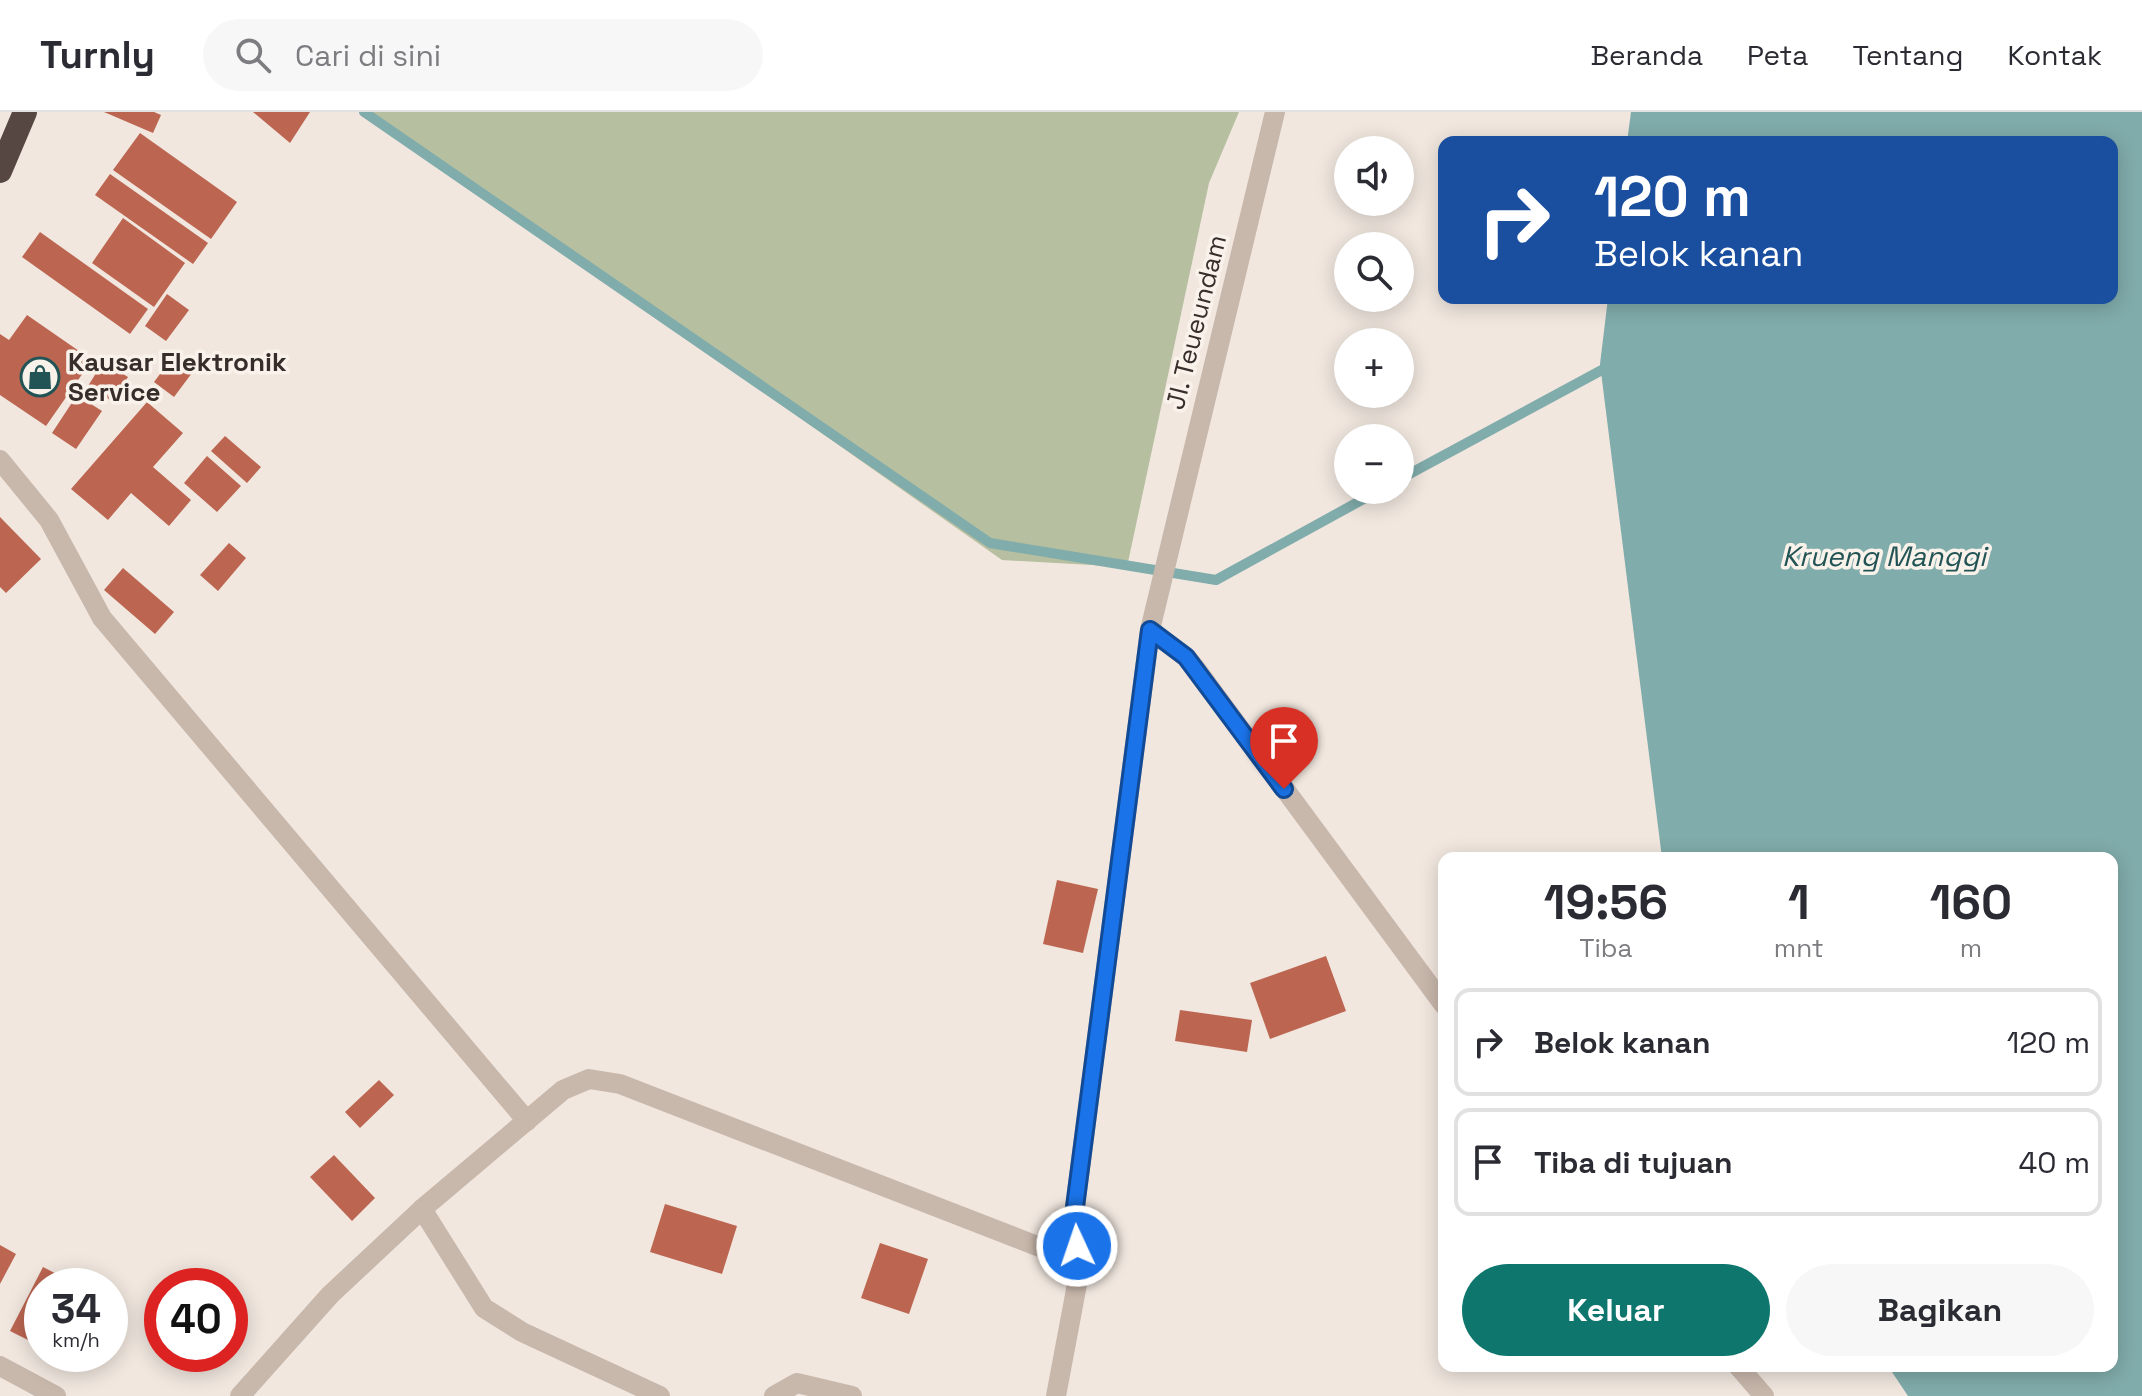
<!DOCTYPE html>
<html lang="id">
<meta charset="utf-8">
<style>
body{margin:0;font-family:"Space Grotesk",sans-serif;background:#f7f7f7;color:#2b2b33;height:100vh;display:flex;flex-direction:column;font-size:30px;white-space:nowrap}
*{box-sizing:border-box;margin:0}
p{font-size:26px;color:#7c7c81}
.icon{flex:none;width:44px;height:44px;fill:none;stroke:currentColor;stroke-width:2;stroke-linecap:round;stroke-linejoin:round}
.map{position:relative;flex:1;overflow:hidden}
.drawer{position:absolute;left:1438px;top:740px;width:680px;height:520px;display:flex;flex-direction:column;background:#fff;border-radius:16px;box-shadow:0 4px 20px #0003}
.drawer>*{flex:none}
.banner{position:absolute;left:1438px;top:24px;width:680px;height:168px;border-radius:16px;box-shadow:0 4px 20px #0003;background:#1a4fa0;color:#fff;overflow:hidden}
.fabs{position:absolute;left:1334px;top:24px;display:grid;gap:16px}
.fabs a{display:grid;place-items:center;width:80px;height:80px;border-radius:50%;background:#fff;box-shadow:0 4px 20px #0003;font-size:40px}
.speed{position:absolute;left:24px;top:1156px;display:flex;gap:16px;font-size:40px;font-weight:700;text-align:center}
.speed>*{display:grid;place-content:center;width:104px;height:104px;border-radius:50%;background:#fff;box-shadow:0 4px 20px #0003;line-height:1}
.speed small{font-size:20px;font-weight:400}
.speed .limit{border:12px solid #d22;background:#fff;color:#111}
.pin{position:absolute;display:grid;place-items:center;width:68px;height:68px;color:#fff;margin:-82px -34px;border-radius:50% 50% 50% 0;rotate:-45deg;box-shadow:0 0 8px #0007}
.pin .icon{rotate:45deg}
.me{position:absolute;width:88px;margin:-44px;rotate:357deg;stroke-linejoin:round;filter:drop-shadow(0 0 6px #0008)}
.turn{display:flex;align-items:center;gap:28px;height:168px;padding:0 24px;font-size:36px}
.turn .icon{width:104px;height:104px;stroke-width:2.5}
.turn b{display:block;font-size:56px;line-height:68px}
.eta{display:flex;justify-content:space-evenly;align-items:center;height:136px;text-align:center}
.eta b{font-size:48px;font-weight:600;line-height:56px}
.primary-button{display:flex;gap:16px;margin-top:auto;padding:16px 24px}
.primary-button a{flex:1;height:92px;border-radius:48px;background:#0f766e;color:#fff;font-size:32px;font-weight:600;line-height:92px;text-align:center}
.primary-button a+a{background:#f7f7f7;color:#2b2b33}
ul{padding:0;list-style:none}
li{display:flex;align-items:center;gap:24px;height:108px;margin:0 16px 12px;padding:0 8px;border:4px solid #e1e1e2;border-radius:16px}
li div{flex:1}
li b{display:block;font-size:30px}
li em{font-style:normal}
header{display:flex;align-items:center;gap:48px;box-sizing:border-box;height:112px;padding:0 40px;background:#fff;border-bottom:2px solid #e1e1e2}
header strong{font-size:38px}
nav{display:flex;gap:44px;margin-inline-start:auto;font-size:28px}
.search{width:560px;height:72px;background:#f7f7f7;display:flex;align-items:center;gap:20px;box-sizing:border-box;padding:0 28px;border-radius:44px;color:#7c7c81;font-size:30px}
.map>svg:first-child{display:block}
</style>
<header>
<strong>Turnly</strong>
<div class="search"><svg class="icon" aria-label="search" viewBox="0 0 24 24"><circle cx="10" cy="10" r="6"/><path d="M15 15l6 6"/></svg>Cari di sini</div>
<nav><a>Beranda</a><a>Peta</a><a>Tentang</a><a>Kontak</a></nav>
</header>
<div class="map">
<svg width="2142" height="1284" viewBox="0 0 2142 1284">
<rect width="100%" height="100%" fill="#f1e7df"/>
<polygon fill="#b6bfa0" points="365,0 1239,0 1209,71 1127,455 1002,448"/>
<polygon fill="#80acab" points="1631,0 2142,0 2142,1284 1908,1284 1888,1254 2112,1254 2112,746 1662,746 1600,252 1608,186 2112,186 2112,30 1627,30"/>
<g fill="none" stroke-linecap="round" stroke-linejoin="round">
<g stroke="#80acab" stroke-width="10">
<polyline points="364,0 990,431 1216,468 1380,378"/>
<polyline points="1400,367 1613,252"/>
</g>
</g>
<g fill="#bc6651">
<polygon points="104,0 154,0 161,3 153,21"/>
<polygon points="253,0 310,0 290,31"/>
<polygon points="140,21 237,90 211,127 113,58"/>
<polygon points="110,62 208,131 193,152 95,83"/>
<polygon points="123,106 185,151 154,195 92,151"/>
<polygon points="40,120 148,197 130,222 22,145"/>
<polygon points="167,182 189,198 166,229 145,214"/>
<polygon points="27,203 92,248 46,314 0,283 0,222 9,228"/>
<polygon points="175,242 195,257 174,285 154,270"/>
<polygon points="103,250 128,265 112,289 88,274"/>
<polygon points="77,283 102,299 76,337 52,321"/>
<polygon points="147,290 183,321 153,355 191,388 169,414 131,381 108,408 71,377"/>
<polygon points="225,324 261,355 247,371 211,339"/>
<polygon points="207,344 241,374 217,400 184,371"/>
<polygon points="0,405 41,447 6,481 0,475"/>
<polygon points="229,431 246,446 218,479 200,463"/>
<polygon points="123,456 174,500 155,522 104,478"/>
<polygon points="1057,768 1098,777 1083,841 1043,832"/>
<polygon points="1326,844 1346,899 1270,927 1250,871"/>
<polygon points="1180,898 1252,908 1247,940 1175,929"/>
<polygon points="379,968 394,983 360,1016 345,1000"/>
<polygon points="334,1043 375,1086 352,1109 310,1065"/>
<polygon points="665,1092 737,1114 722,1162 650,1140"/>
<polygon points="880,1131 928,1147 909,1202 861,1186"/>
<polygon points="0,1133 16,1142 0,1172"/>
<polygon points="43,1155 80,1174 42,1174 42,1235 10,1219"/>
</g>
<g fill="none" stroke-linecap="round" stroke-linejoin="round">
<g stroke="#c8b7ab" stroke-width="20">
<polyline points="0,348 49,408 102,506 527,1009"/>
<polyline points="1150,518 1186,545 1196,557 1444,893"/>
<polyline points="422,1097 484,1196 522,1220 660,1284"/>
<polyline points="0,1254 56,1284"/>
<polyline points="1738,1254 1764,1284"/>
<polyline points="240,1284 330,1183 422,1097 563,978 589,967 620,972 1081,1151"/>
<polyline points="774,1284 797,1271 852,1284"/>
<polyline points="1056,1284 1081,1151 1072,1118 1150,518 1275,0"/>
</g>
<polyline stroke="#574742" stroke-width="24" points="0,59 25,0"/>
</g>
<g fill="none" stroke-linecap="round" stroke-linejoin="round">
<defs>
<polyline id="route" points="1077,1134 1072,1118 1150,518 1186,545 1284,677"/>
</defs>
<use href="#route" stroke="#114b97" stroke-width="20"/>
<use href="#route" stroke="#1a73e8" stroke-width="14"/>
</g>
<defs>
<symbol id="shop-ring" viewBox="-11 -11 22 22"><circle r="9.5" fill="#f9f2eb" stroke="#225455" stroke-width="1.5"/><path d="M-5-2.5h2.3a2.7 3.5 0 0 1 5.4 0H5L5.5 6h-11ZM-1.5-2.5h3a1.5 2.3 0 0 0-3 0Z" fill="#225455"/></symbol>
</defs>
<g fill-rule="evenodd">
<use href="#shop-ring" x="18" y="243" width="44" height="44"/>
</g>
<g text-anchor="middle" stroke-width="7" stroke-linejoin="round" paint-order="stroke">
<g font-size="26" fill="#372d2a" stroke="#f9f2eb">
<text transform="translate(1196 210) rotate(-76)" y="9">JI. Teueundam</text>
</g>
<g font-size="26" font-weight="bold" fill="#372d2a" stroke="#f9f2eb" text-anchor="start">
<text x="68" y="259">Kausar Elektronik<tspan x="68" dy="30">Service</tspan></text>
</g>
<g font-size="28" font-style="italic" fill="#225455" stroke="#f9f2eb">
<text x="1884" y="454">Krueng Manggi</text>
</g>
</g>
</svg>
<div class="fabs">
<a><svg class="icon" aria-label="sound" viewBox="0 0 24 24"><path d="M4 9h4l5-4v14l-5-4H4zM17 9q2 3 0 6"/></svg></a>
<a><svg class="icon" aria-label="search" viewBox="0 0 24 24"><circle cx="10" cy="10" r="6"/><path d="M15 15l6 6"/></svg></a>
<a>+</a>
<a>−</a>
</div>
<div class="speed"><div>34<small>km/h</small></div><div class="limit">40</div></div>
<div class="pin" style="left:1284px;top:677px;background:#d93025"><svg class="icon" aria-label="arrive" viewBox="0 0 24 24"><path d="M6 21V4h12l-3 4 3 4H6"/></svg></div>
<svg class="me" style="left:1077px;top:1134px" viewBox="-20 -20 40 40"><circle r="17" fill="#1a73e8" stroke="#fff" stroke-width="3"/><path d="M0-11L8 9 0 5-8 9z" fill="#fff"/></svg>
<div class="banner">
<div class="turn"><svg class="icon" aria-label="right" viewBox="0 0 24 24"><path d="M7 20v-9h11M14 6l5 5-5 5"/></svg><div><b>120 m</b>Belok kanan</div></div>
</div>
<section class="drawer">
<div class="eta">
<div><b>19:56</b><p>Tiba</p></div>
<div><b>1</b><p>mnt</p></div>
<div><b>160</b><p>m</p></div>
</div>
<ul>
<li><svg class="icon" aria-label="right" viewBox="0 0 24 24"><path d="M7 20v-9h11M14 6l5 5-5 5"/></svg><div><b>Belok kanan</b></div><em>120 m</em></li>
<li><svg class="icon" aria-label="arrive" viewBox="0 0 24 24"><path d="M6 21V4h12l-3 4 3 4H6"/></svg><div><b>Tiba di tujuan</b></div><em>40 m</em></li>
</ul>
<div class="primary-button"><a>Keluar</a><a>Bagikan</a></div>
</section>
</div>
